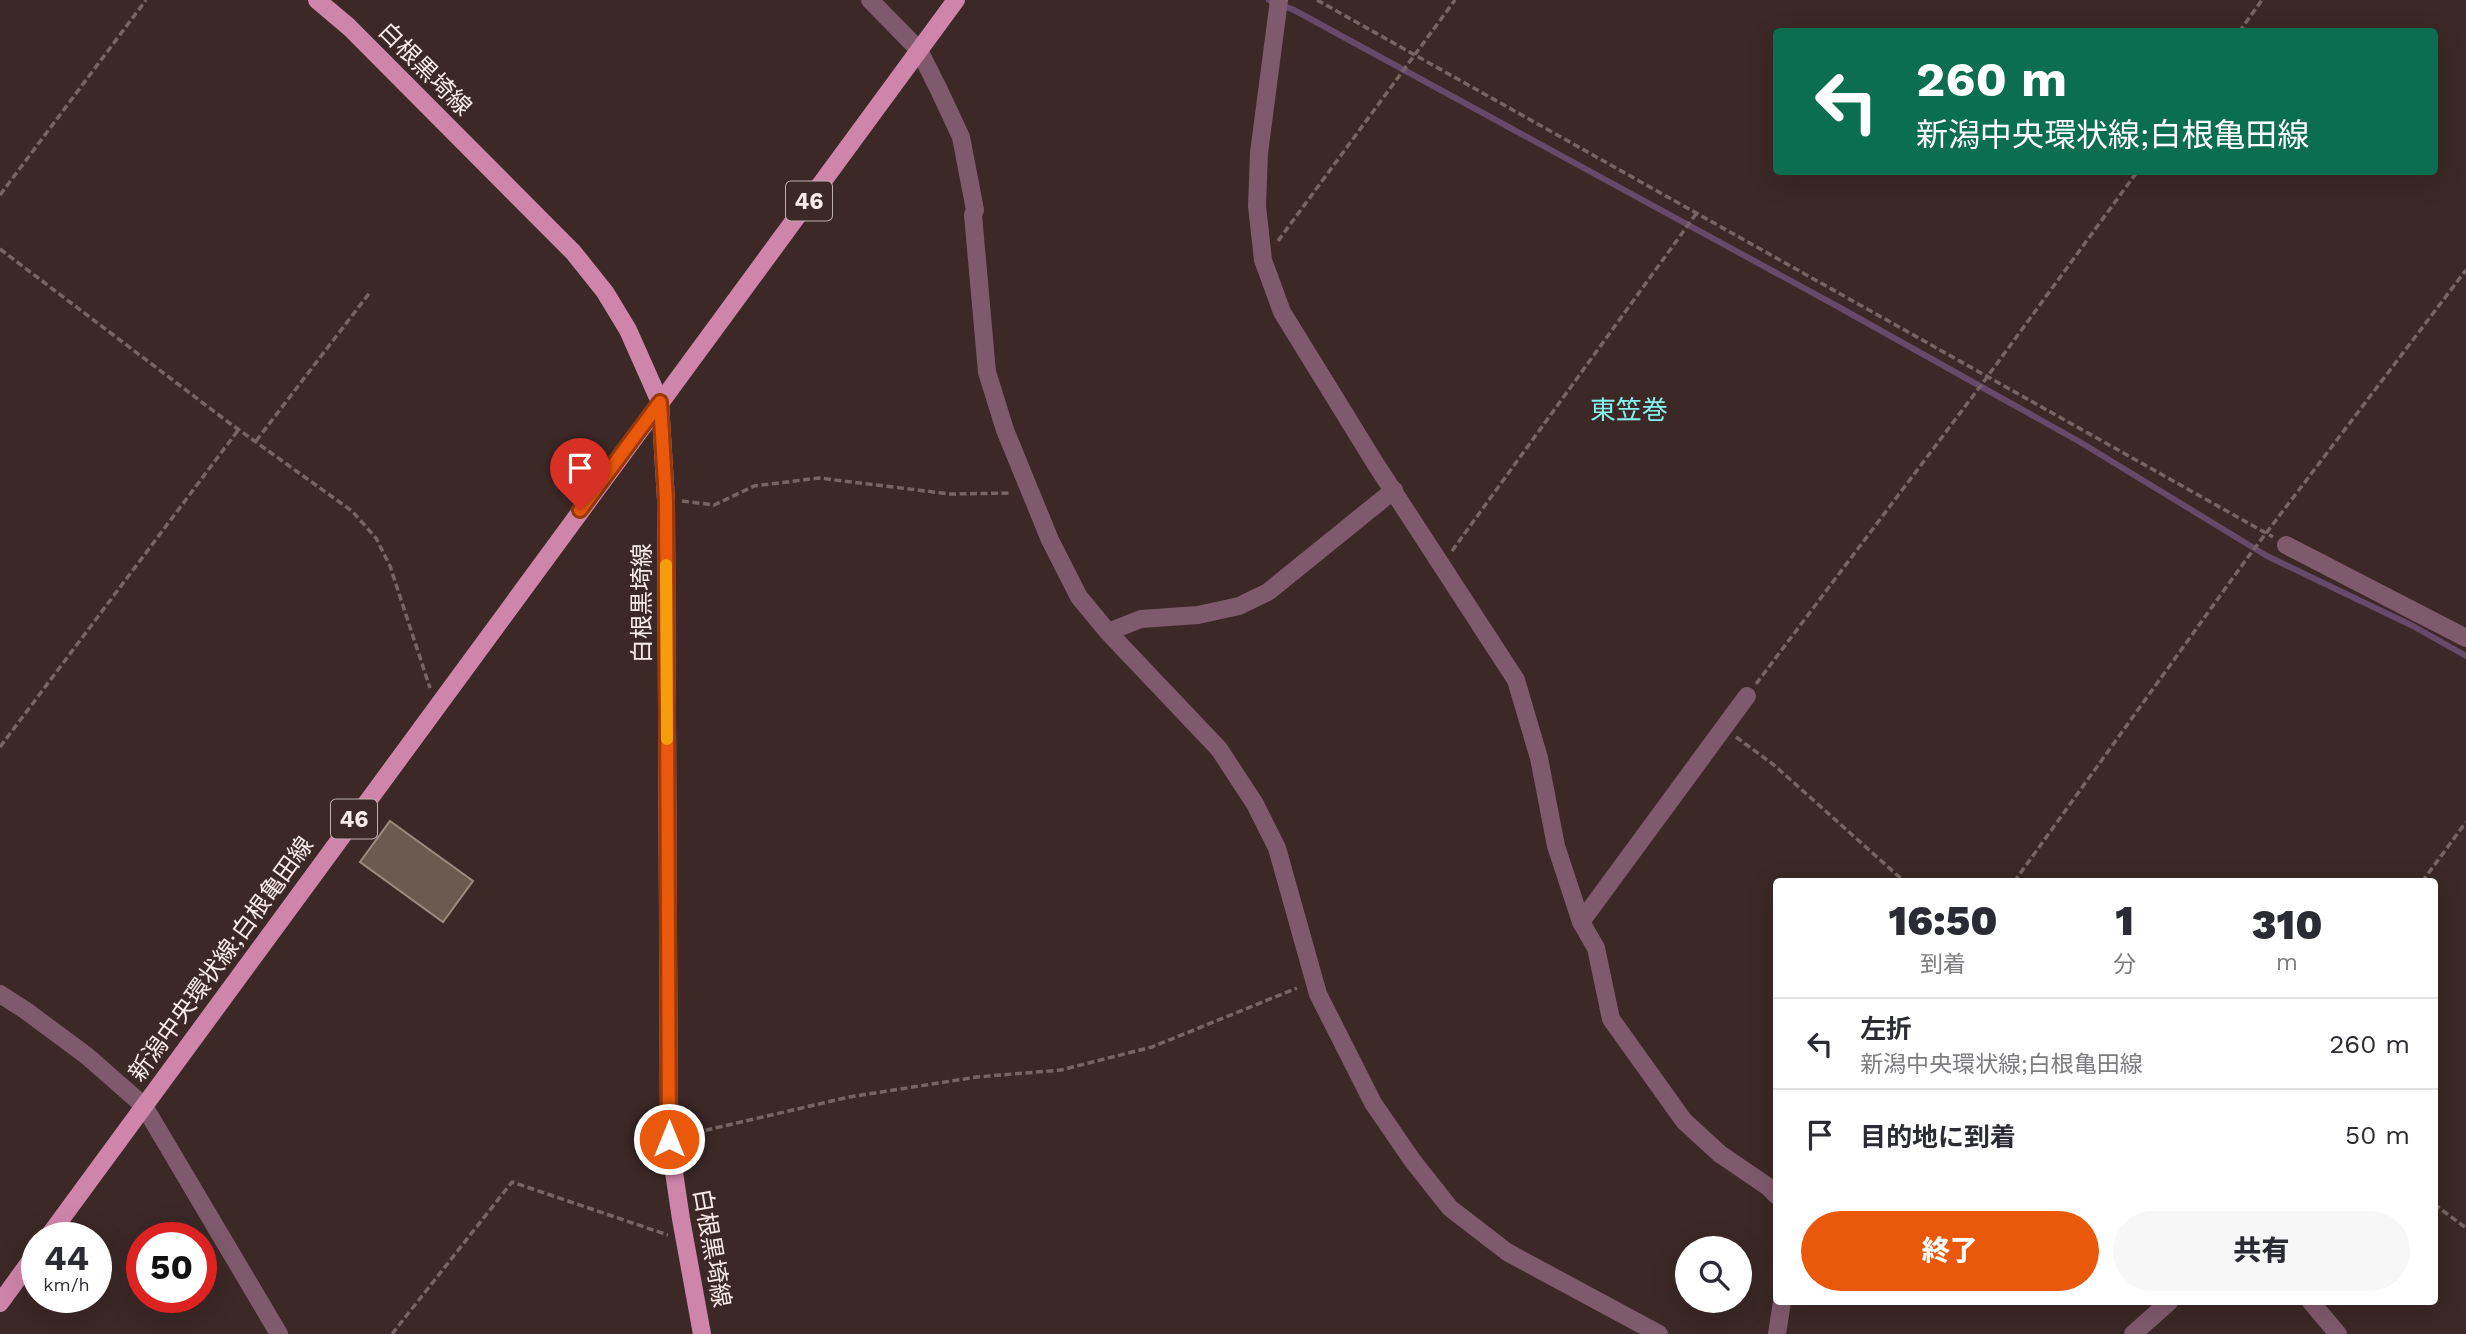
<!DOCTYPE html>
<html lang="ja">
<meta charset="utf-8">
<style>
body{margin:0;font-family:"Work Sans","Noto Sans JP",sans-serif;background:#f7f7f7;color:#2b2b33;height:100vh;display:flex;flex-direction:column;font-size:26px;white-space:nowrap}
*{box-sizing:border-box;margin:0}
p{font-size:23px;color:#7c7c81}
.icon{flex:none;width:38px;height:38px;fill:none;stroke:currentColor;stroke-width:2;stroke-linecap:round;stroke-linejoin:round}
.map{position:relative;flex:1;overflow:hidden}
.sheet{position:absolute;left:1773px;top:878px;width:665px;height:427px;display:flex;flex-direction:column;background:#fff;border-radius:7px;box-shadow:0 7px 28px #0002}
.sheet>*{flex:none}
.top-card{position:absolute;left:1773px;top:28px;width:665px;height:147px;border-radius:7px;box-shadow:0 7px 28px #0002;background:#0b6e4f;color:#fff;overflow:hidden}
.buttons{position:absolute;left:1675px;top:1236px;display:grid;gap:14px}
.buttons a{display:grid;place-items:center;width:77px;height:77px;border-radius:50%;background:#fff;box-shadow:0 7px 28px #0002;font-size:35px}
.speed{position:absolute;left:21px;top:1222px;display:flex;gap:14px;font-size:35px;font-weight:700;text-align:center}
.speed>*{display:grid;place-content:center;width:91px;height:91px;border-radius:50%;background:#fff;box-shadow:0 7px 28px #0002;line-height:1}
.speed small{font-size:18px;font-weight:400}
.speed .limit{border:10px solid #d22;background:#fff;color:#111}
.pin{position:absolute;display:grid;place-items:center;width:60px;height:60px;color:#fff;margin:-72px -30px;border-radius:50% 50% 50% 0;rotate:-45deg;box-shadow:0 0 7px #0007}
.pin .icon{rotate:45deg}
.me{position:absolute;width:77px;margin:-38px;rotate:0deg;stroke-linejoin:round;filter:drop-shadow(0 0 5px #0008)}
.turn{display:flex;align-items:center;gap:24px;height:147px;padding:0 28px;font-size:32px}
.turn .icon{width:91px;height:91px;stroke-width:2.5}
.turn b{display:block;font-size:49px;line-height:60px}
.eta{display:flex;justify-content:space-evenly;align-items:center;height:119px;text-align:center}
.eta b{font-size:42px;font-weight:800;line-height:49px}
.primary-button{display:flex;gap:14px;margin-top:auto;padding:14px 28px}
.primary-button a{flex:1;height:80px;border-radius:42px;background:#ea580c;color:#fff;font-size:28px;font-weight:800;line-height:80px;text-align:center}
.primary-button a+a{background:#f7f7f7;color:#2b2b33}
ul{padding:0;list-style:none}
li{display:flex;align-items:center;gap:21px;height:91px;padding:0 28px;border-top:2px solid #e1e1e2}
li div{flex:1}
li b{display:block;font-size:26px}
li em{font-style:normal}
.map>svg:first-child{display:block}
</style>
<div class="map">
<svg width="2466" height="1334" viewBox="0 0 2466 1334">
<rect width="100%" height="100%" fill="#3b2827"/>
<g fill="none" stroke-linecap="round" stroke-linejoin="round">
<polyline stroke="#66496b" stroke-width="6" points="1269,0 1294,10 1835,305 2080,442 2267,556 2413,626 2466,656"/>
</g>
<polygon fill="#6b5a4f" stroke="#9e8b7f" stroke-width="2" points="390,821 473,881 443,922 360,862"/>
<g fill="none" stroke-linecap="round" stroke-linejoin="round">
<g stroke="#766564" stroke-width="3.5" stroke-dasharray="7 3.5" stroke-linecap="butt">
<polyline points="1317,0 2273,537"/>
<polyline points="2239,32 2262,0"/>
<polyline points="0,195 146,0"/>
<polyline points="1278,241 1455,0"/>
<polyline points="0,249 228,422 352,511 376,538 390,566 430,688"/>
<polyline points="256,441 371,291"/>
<polyline points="682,501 714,505 754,486 819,478 950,494 1011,493"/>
<polyline points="1452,551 1696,214"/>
<polyline points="1756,684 1982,384 2137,172"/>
<polyline points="1736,737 1774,765 1905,882"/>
<polyline points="0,747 239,429"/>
<polyline points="2014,882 2248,557 2466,270"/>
<polyline points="2422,882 2466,822"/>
<polyline points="685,1135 849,1097 977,1077 1061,1070 1152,1047 1297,988"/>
<polyline points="2434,1204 2466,1228"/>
<polyline points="392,1334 512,1182 668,1235"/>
</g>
<g stroke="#7f5a6c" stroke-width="18">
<polyline points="870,0 919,50 939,90 961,137 975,210 973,215 987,372 1005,430 1050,540 1079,597 1108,632 1219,749 1255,804 1277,848 1318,994 1373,1103 1412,1160 1450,1208 1507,1252 1659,1334"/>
<polyline points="1279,0 1259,153 1257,206 1263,260 1282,312 1375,463 1516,680 1539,758 1556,846 1581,922 1596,948 1611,1019 1684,1121 1720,1154 1767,1186 1776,1195"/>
<polyline points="2286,545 2466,638"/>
<polyline points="1108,632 1141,619 1198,615 1239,606 1268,592 1394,490"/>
<polyline points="1581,922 1747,696"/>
<polyline points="0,994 25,1010 87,1056 144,1106 279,1334"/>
<polyline points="2311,1302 2338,1334"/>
<polyline points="1777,1334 1782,1302"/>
<polyline points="2133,1334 2169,1302"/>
</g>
<g stroke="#cf85a9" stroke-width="18">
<polyline points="317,0 349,27 573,252 605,292 628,330 660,402 666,500 669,1139 681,1219 702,1334"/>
<polyline points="48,1237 956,0"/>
<polyline points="0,1303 37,1252"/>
</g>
</g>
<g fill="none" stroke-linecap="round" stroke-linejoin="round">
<defs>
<polyline id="route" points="580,510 660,402 666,500 669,1139"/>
</defs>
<use href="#route" stroke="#983908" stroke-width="18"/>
<use href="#route" stroke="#ea580c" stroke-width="12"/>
<polyline stroke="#f59e0b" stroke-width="12" points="666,565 667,739"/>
</g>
<g text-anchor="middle" stroke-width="7" stroke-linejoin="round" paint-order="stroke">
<g fill="#3b2827" stroke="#bfb0b0" stroke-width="2">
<rect x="786" y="181.5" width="46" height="39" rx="5"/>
<rect x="331" y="799.5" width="46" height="39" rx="5"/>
</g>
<g font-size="23" font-weight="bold" fill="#f8ebea">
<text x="809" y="209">46</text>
<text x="354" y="827">46</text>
</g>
<g font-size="24" fill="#f8ebea" stroke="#3b2827">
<text transform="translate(425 69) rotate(45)" y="8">白根黒埼線</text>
<text transform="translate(642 603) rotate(-90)" y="8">白根黒埼線</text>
<text transform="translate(221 959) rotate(-54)" y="8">新潟中央環状線;白根亀田線</text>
<text transform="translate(712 1248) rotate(80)" y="8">白根黒埼線</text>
</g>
<g font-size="26" fill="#87f2ed" stroke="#3b2827">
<text x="1629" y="419">東笠巻</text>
</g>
</g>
</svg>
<div class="buttons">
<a><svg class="icon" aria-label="search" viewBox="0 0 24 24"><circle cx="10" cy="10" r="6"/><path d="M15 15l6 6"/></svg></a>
</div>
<div class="speed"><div>44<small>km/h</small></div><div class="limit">50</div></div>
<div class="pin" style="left:580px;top:510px;background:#d93025"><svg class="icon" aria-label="arrive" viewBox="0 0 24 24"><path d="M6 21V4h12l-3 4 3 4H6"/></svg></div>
<svg class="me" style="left:669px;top:1139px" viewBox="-20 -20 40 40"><circle r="17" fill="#ea580c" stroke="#fff" stroke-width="3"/><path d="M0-11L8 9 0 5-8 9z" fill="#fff"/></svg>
<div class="top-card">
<div class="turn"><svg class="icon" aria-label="left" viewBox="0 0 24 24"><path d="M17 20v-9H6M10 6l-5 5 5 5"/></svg><div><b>260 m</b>新潟中央環状線;白根亀田線</div></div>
</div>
<section class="sheet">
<div class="eta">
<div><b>16:50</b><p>到着</p></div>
<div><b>1</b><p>分</p></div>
<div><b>310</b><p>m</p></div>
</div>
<ul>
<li><svg class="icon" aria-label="left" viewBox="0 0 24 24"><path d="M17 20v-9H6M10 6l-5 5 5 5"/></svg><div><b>左折</b><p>新潟中央環状線;白根亀田線</p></div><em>260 m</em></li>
<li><svg class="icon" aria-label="arrive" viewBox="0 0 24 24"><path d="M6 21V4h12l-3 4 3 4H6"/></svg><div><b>目的地に到着</b></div><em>50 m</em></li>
</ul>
<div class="primary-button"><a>終了</a><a>共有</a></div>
</section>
</div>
